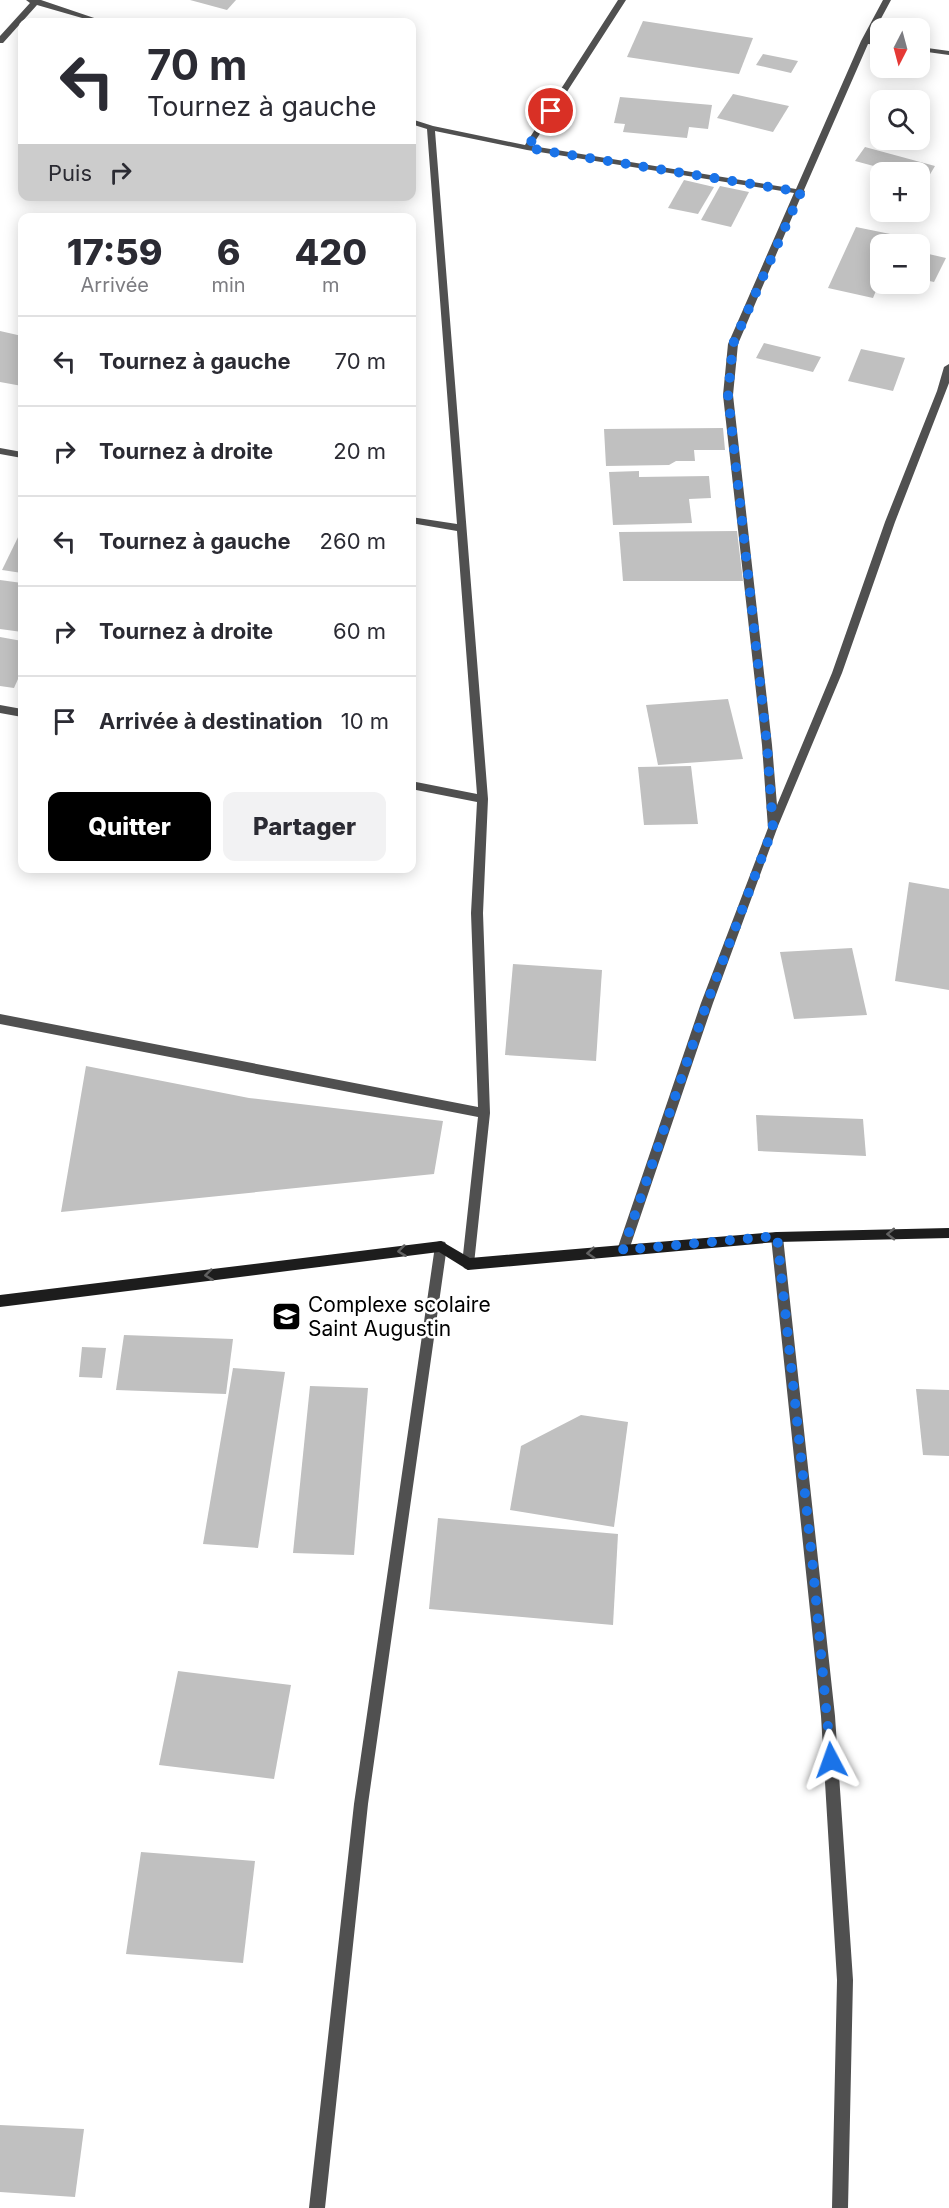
<!DOCTYPE html>
<html lang="fr">
<meta charset="utf-8">
<style>
body{margin:0;font-family:Inter,sans-serif;background:#f2f2f3;color:#2b2b33;height:100vh;display:flex;flex-direction:column;font-size:22px;white-space:nowrap}
*{box-sizing:border-box;margin:0}
p{font-size:20px;color:#7c7c81}
.icon{flex:none;width:33px;height:33px;fill:none;stroke:currentColor;stroke-width:2;stroke-linecap:round;stroke-linejoin:round}
.map{position:relative;flex:1;overflow:hidden}
.details{position:absolute;left:18px;top:213px;width:398px;height:660px;display:flex;flex-direction:column;background:#fff;border-radius:12px;box-shadow:0 3px 15px #0003}
.details>*{flex:none}
.hud{position:absolute;left:18px;top:18px;width:398px;height:183px;border-radius:12px;box-shadow:0 3px 15px #0003;background:#fff;color:#2b2b33;overflow:hidden}
.needle{width:39px;rotate:186deg}
.controls{position:absolute;left:870px;top:18px;display:grid;gap:12px}
.controls a{display:grid;place-items:center;width:60px;height:60px;border-radius:12px;background:#fff;box-shadow:0 3px 15px #0003;font-size:30px}
.pin{position:absolute;display:grid;place-items:center;width:51px;height:51px;color:#fff;margin:-26px;border:3px solid #fff;border-radius:50%;box-shadow:0 2px 6px #0007}
.me{position:absolute;width:66px;margin:-33px;rotate:356deg;stroke-linejoin:round;filter:drop-shadow(0 0 4px #0008)}
.turn{display:flex;align-items:center;gap:21px;height:126px;padding:0 30px;font-size:27px}
.turn .icon{width:78px;height:78px;stroke-width:2.5}
.turn b{display:block;font-size:42px;line-height:51px}
.then{display:flex;align-items:center;height:57px;padding:0 30px;background:#0003;gap:12px;font-size:22px}
.eta{display:flex;justify-content:space-evenly;align-items:center;height:102px;text-align:center}
.eta b{font-size:36px;font-weight:800;line-height:42px}
.action{display:flex;gap:12px;margin-top:auto;padding:12px 30px}
.action a{flex:1;height:69px;border-radius:12px;background:#000;color:#fff;font-size:24px;font-weight:800;line-height:69px;text-align:center}
.action a+a{background:#f2f2f3;color:#2b2b33}
ul{padding:0;list-style:none}
li{display:flex;align-items:center;gap:18px;height:90px;padding:0 30px;border-top:2px solid #e1e1e2}
li div{flex:1}
li b{display:block;font-size:22px}
li em{font-style:normal}
.map>svg:first-child{display:block}
</style>
<div class="map">
<svg width="949" height="2208" viewBox="0 0 949 2208">
<rect width="100%" height="100%" fill="#fff"/>
<g fill="#c0c0c0">
<polygon points="190,0 236,0 227,10"/>
<polygon points="643,21 753,38 739,74 627,57"/>
<polygon points="763,54 798,61 791,73 756,65"/>
<polygon points="733,94 789,106 773,132 717,118"/>
<polygon points="620,97 712,105 708,129 689,127 687,138 623,132 625,124 614,123"/>
<polygon points="865,147 935,166 926,181 920,179 920,172 896,172 855,161"/>
<polygon points="684,180 714,187 698,214 668,208"/>
<polygon points="720,186 749,192 731,227 701,220"/>
<polygon points="886,212 911,212 908,220 885,216"/>
<polygon points="856,227 900,236 896,244 880,244 880,281 873,298 828,288"/>
<polygon points="920,252 946,258 934,282 920,279"/>
<polygon points="0,331 22,336 22,386 0,382"/>
<polygon points="764,343 821,357 813,372 756,358"/>
<polygon points="861,349 905,358 893,391 848,381"/>
<polygon points="723,428 725,450 694,450 695,461 676,461 669,465 606,466 604,429"/>
<polygon points="639,471 639,477 709,476 711,498 689,499 692,523 613,525 609,472"/>
<polygon points="22,529 22,573 2,570"/>
<polygon points="737,531 743,581 623,581 619,532"/>
<polygon points="0,580 22,583 22,632 0,629"/>
<polygon points="0,637 22,641 22,670 14,688 0,686"/>
<polygon points="728,699 743,759 658,765 646,705"/>
<polygon points="691,766 698,824 644,825 638,767"/>
<polygon points="909,882 949,889 949,990 895,981"/>
<polygon points="852,948 867,1015 794,1019 780,952"/>
<polygon points="513,964 602,970 596,1061 505,1055"/>
<polygon points="86,1066 249,1098 443,1121 434,1174 61,1212"/>
<polygon points="756,1115 863,1119 866,1156 758,1151"/>
<polygon points="124,1335 233,1339 226,1394 116,1390"/>
<polygon points="82,1347 106,1348 102,1378 79,1377"/>
<polygon points="233,1368 285,1372 258,1548 203,1544"/>
<polygon points="310,1386 368,1388 354,1555 293,1553"/>
<polygon points="916,1389 949,1390 949,1456 923,1455"/>
<polygon points="581,1415 628,1422 614,1527 510,1510 521,1446"/>
<polygon points="438,1518 618,1534 613,1625 429,1609"/>
<polygon points="178,1671 291,1685 274,1779 159,1765"/>
<polygon points="141,1852 255,1861 243,1963 126,1954"/>
<polygon points="0,2125 84,2129 75,2197 0,2192"/>
</g>
<g fill="none" stroke-linecap="round" stroke-linejoin="round">
<g fill="#505050" fill-rule="evenodd">
<polygon points="26,0 41,0 106,22 96,22 37,5 3,43 0,43 0,36 30,3"/>
<polygon points="618,0 626,0 532,146 796,189 861,41 883,0 891,0 870,39 880,41 880,45 868,44 804,190 805,192 802,194 738,344 733,395 772,745 777,805 832,673 885,522 937,391 944,367 949,364 949,383 895,522 842,673 778,826 713,1003 629,1250 627,1254 623,1255 619,1254 617,1250 701,1003 768,828 762,745 723,395 728,344 794,193 527,150 435,131 488,799 483,913 490,1113 474,1264 472,1268 468,1270 464,1268 462,1264 478,1117 0,1024 0,1014 478,1107 471,913 477,802 411,789 411,781 477,794 457,531 411,523 411,517 457,524 427,129 411,124 411,119 433,126 525,145"/>
<polygon points="920,47 949,51 949,55 920,51"/>
<polygon points="0,448 22,452 22,458 0,454"/>
<polygon points="0,705 22,709 22,717 0,713"/>
<polygon points="777,1232 781,1233 783,1237 835,1716 853,1980 848,2208 832,2208 837,1980 821,1716 771,1237 773,1233"/>
<polygon points="441,1241 445,1242 447,1246 368,1804 325,2208 309,2208 354,1804 435,1246 437,1242"/>
</g>
<polygon fill="#1d1d1d" fill-rule="evenodd" points="949,1228 949,1238 777,1242 468,1270 439,1252 0,1307 0,1295 441,1241 470,1258 777,1232"/>
</g>
<defs><path id="oneway-chevron" d="M-2-3.5L2.5 0L-2 3.5" fill="none" stroke-width="1.6" stroke-linecap="round" stroke-linejoin="round" transform="scale(1.5)"/></defs>
<g stroke="#616161">
<use href="#oneway-chevron" transform="translate(891 1234) rotate(179)"/>
<use href="#oneway-chevron" transform="translate(402 1251) rotate(173)"/>
<use href="#oneway-chevron" transform="translate(591 1253) rotate(175)"/>
<use href="#oneway-chevron" transform="translate(209 1275) rotate(173)"/>
</g>
<g fill="none" stroke-linecap="round" stroke-linejoin="round">
<polyline stroke="#1a73e8" stroke-width="10" stroke-dasharray="0 18" points="551,111 527,148 801,192 733,344 728,395 767,745 773,828 707,1003 623,1250 777,1236 813,1568 831,1760"/>
</g>
<defs>
<symbol id="school-square" viewBox="-11 -11 22 22"><rect x="-9" y="-9" width="18" height="18" rx="4" fill="#000" stroke="#fff"/><path d="M0-5L7-2L0 1L-7-2ZM-4 1L0 2.5L4 1V4Q0 6-4 4Z" fill="#fff"/></symbol>
</defs>
<g fill-rule="evenodd">
<use href="#school-square" x="270" y="1300" width="33" height="33"/>
</g>
<g text-anchor="middle" stroke-width="5" stroke-linejoin="round" paint-order="stroke">
<g font-size="21" fill="#000" stroke="#fff" text-anchor="start">
<text x="308" y="1312">Complexe scolaire<tspan x="308" dy="24">Saint Augustin</tspan></text>
</g>
</g>
</svg>
<div class="controls">
<a><svg class="needle" viewBox="-14 -14 28 28"><path d="M0-13l5 13h-10z" fill="#e53935"/><path d="M0 13l5-13h-10z" fill="#7c7c81"/></svg></a>
<a><svg class="icon" aria-label="search" viewBox="0 0 24 24"><circle cx="10" cy="10" r="6"/><path d="M15 15l6 6"/></svg></a>
<a>+</a>
<a>−</a>
</div>
<div class="pin" style="left:551px;top:111px;background:#d93025"><svg class="icon" aria-label="arrive" viewBox="0 0 24 24"><path d="M6 21V4h12l-3 4 3 4H6"/></svg></div>
<svg class="me" style="left:831px;top:1760px" viewBox="-20 -20 40 40"><path d="M0-17L14 15 0 8-14 15z" fill="#1a73e8" stroke="#fff" stroke-width="4"/></svg>
<div class="hud">
<div class="turn"><svg class="icon" aria-label="left" viewBox="0 0 24 24"><path d="M17 20v-9H6M10 6l-5 5 5 5"/></svg><div><b>70 m</b>Tournez à gauche</div></div>
<div class="then">Puis<svg class="icon" aria-label="right" viewBox="0 0 24 24"><path d="M7 20v-9h11M14 6l5 5-5 5"/></svg></div>
</div>
<section class="details">
<div class="eta">
<div><b>17:59</b><p>Arrivée</p></div>
<div><b>6</b><p>min</p></div>
<div><b>420</b><p>m</p></div>
</div>
<ul>
<li><svg class="icon" aria-label="left" viewBox="0 0 24 24"><path d="M17 20v-9H6M10 6l-5 5 5 5"/></svg><div><b>Tournez à gauche</b></div><em>70 m</em></li>
<li><svg class="icon" aria-label="right" viewBox="0 0 24 24"><path d="M7 20v-9h11M14 6l5 5-5 5"/></svg><div><b>Tournez à droite</b></div><em>20 m</em></li>
<li><svg class="icon" aria-label="left" viewBox="0 0 24 24"><path d="M17 20v-9H6M10 6l-5 5 5 5"/></svg><div><b>Tournez à gauche</b></div><em>260 m</em></li>
<li><svg class="icon" aria-label="right" viewBox="0 0 24 24"><path d="M7 20v-9h11M14 6l5 5-5 5"/></svg><div><b>Tournez à droite</b></div><em>60 m</em></li>
<li><svg class="icon" aria-label="arrive" viewBox="0 0 24 24"><path d="M6 21V4h12l-3 4 3 4H6"/></svg><div><b>Arrivée à destination</b></div><em>10 m</em></li>
</ul>
<div class="action"><a>Quitter</a><a>Partager</a></div>
</section>
</div>
